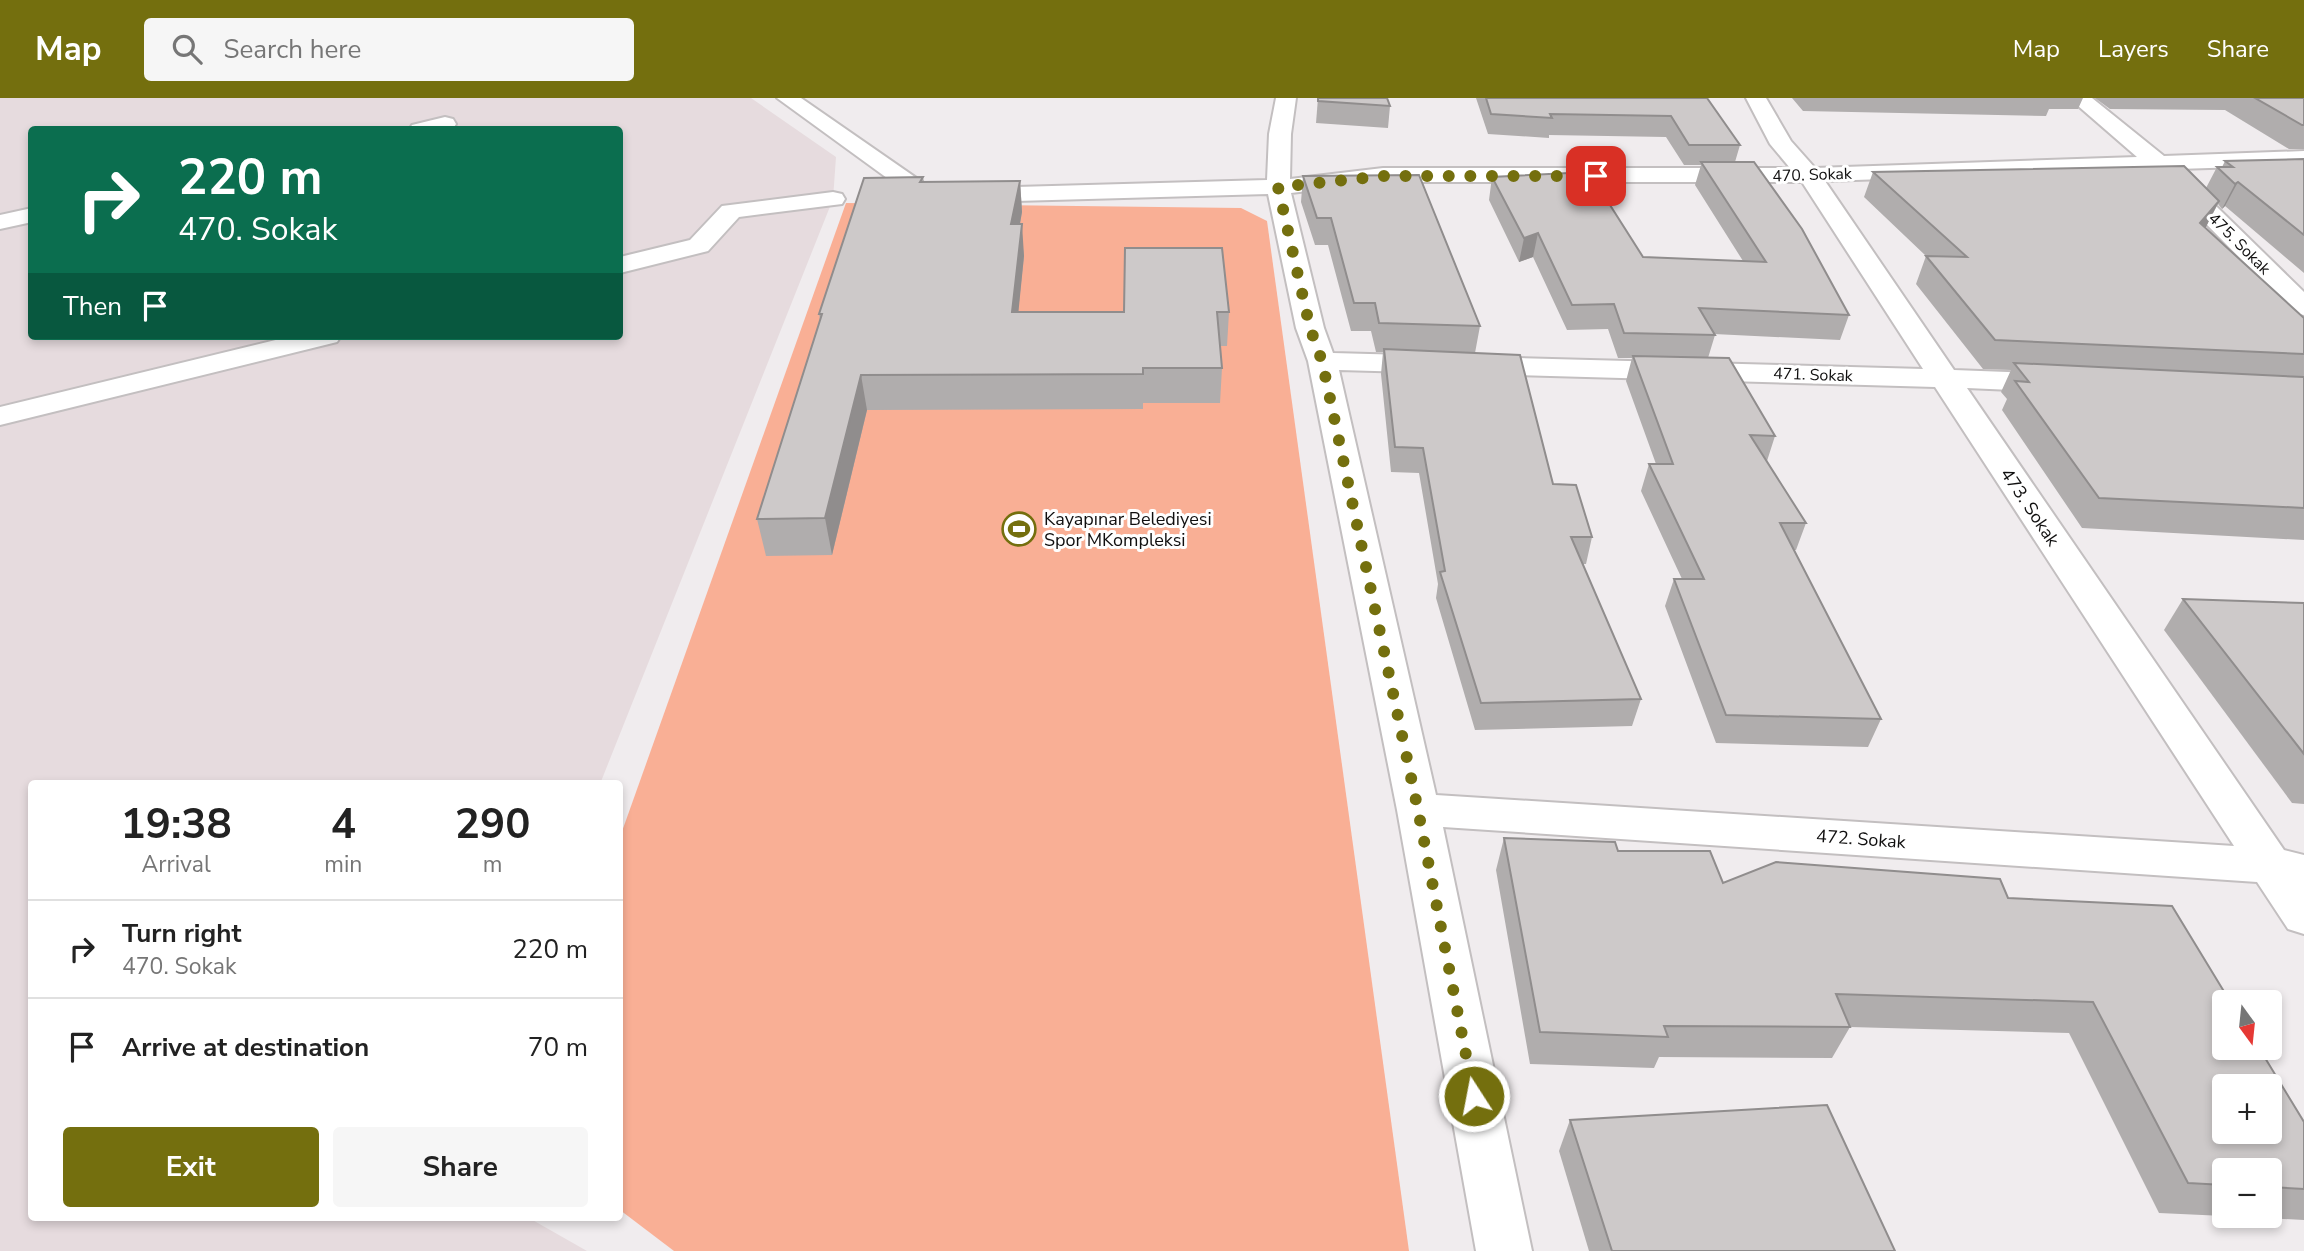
<!DOCTYPE html>
<meta charset="utf-8">
<style>
body{margin:0;font-family:"Nunito Sans",sans-serif;background:#f6f6f6;color:#222;height:100vh;display:flex;flex-direction:column;font-size:26px;white-space:nowrap}
*{box-sizing:border-box;margin:0}
p{font-size:23px;color:#767676}
.icon{flex:none;width:38px;height:38px;fill:none;stroke:currentColor;stroke-width:2;stroke-linecap:round;stroke-linejoin:round}
.map{position:relative;flex:1;overflow:hidden}
.sheet{position:absolute;left:28px;top:682px;width:595px;height:441px;display:flex;flex-direction:column;background:#fff;border-radius:7px;box-shadow:0 4px 10px #0003}
.sheet>*{flex:none}
.hud{position:absolute;left:28px;top:28px;width:595px;height:214px;border-radius:7px;box-shadow:0 4px 10px #0003;background:#0b6e4f;color:#fff;overflow:hidden}
.needle{width:46px;rotate:165deg}
.tools{position:absolute;left:2212px;top:892px;display:grid;gap:14px}
.tools a{display:grid;place-items:center;width:70px;height:70px;border-radius:7px;background:#fff;box-shadow:0 4px 10px #0003;font-size:35px}
.pin{position:absolute;display:grid;place-items:center;width:60px;height:60px;color:#fff;margin:-30px;border-radius:14px;box-shadow:0 4px 10px #0006}
.me{position:absolute;width:77px;margin:-38px;rotate:349deg;stroke-linejoin:round;filter:drop-shadow(0 0 5px #0008)}
.turn{display:flex;align-items:center;gap:24px;height:147px;padding:0 35px;font-size:32px}
.turn .icon{width:91px;height:91px;stroke-width:2.5}
.turn b{display:block;font-size:49px;line-height:60px}
.then{display:flex;align-items:center;height:66px;padding:0 35px;background:#0003;gap:14px;font-size:26px}
.eta{display:flex;justify-content:space-evenly;align-items:center;height:119px;text-align:center}
.eta b{font-size:42px;font-weight:700;line-height:49px}
.action{display:flex;gap:14px;margin-top:auto;padding:14px 35px}
.action a{flex:1;height:80px;border-radius:7px;background:#746f0e;color:#fff;font-size:28px;font-weight:700;line-height:80px;text-align:center}
.action a+a{background:#f6f6f6;color:#222}
ul{padding:0;list-style:none}
li{display:flex;align-items:center;gap:21px;height:98px;padding:0 35px;border-top:2px solid #e0e0e0}
li div{flex:1}
li b{display:block;font-size:26px}
li em{font-style:normal}
header{display:flex;align-items:center;gap:42px;box-sizing:border-box;height:98px;padding:0 35px;background:#746f0e;color:#fff}
header strong{font-size:33px}
nav{display:flex;gap:38px;margin-inline-start:auto;font-size:24px}
.search{width:490px;height:63px;background:#f6f6f6;display:flex;align-items:center;gap:18px;box-sizing:border-box;padding:0 24px;border-radius:7px;color:#767676;font-size:26px}
.map>svg:first-child{display:block}
</style>
<header>
<strong>Map</strong>
<div class="search"><svg class="icon" aria-label="search" viewBox="0 0 24 24"><circle cx="10" cy="10" r="6"/><path d="M15 15l6 6"/></svg>Search here</div>
<nav><a>Map</a><a>Layers</a><a>Share</a></nav>
</header>
<div class="map">
<svg width="2304" height="1153" viewBox="0 0 2304 1153">
<rect width="100%" height="100%" fill="#f0ecee"/>
<path fill="#e6dbde" fill-rule="evenodd" d="M0 0H751L836 59 833 101 600 686H32V1120H529L587 1153H0ZM32 32H620V238H32Z"/>
<polygon fill="#f9af95" points="846,105 1241,110 1267,123 1409,1153 674,1153 620,1112 620,739"/>
<g fill="none" stroke-linecap="round" stroke-linejoin="round">
<defs>
<g id="street">
<path d="M777 0H801L925 86 949 91 1267 82 1269 36 1276 0H1296L1291 36 1290 81 1383 70H1790L1770 46 1746 0H1766L1791 43 1815 70 2137 59 2069 0H2092L2164 58 2304 53V67L2178 71 2304 194V217L2294 215 2153 72 1825 83 1954 272 2057 276 2067 279 2072 285 2067 291 2057 294 1967 290 2284 752 2304 757V836L2288 831 2257 784 1443 729 1532 1153H1476L1397 712 1308 263 1296 230 1268 96 949 105 909 96ZM1383 84H1802L1923 271 1333 255 1324 230 1291 95ZM1339 272 1935 289 2234 748 1436 697Z"/>
<polygon points="445,19 453,21 456,26 453,31 409,32 412,27"/>
<polygon points="833,94 842,96 845,101 842,106 739,119 708,153 620,175 620,159 690,142 722,108"/>
<polygon points="32,110 32,124 0,131 0,117"/>
<polygon points="292,238 341,238 337,244 0,327 0,309"/>
</g>
</defs>
<use href="#street" stroke="#c3bfc0" stroke-width="4"/>
<use href="#street" fill="#fff" fill-rule="evenodd"/>
</g>
<g fill="#b0adad">
<polygon points="1318,0 1390,8 1388,30 1316,25"/>
<polygon points="1476,0 1707,0 1740,47 1735,64 1849,217 1840,242 1714,236 1715,237 1708,260 1775,338 1767,363 1806,425 1796,452 1794,452 1881,621 1868,649 1716,645 1665,508 1674,481 1682,481 1641,393 1649,366 1656,366 1626,283 1632,260 1618,260 1608,231 1567,232 1533,159 1519,164 1489,102 1492,79 1643,159 1743,163 1695,87 1701,67 1684,67 1666,39 1549,37 1549,40 1488,36"/>
<polygon points="1792,0 2083,0 2078,11 2049,11 2046,18 1803,13"/>
<polygon points="2095,0 2304,0 2304,51 2289,51 2225,12 2110,11"/>
<polygon points="2304,61 2304,175 2225,108 2222,111 2218,106 2205,130 2304,220 2304,442 2082,430 2002,312 2007,301 2001,294 2011,272 1983,271 1916,186 1926,158 1864,99 1873,74 2206,90 2217,69 2222,69 2225,63"/>
<polygon points="1303,78 1480,228 1475,255 1553,386 1592,439 1586,466 1583,466 1641,601 1632,628 1475,632 1436,500 1438,486 1419,375 1391,374 1381,276 1383,254 1376,254 1371,233 1351,233 1328,147 1315,147 1301,104"/>
<polygon points="923,79 924,84 1020,83 1022,114 1020,126 1024,158 1018,214 1229,214 1227,248 1220,248 1222,270 1220,305 1143,305 1143,311 867,312 832,457 766,458 757,421 820,222 819,216"/>
<polygon points="2183,501 2304,505 2304,706 2292,705 2164,532"/>
<polygon points="1504,740 1618,753 1723,785 2008,800 2304,1024 2304,1122 2229,1118 2270,1118 2270,1073 2224,1073 2224,1118 2159,1115 2069,935 1850,929 1832,960 1659,959 1654,970 1530,966 1496,772"/>
<polygon points="1570,1022 1895,1153 1589,1153 1559,1053"/>
</g>
<g fill="#908d8d">
<polygon points="1020,83 1022,114 1014,158 1011,126"/>
<polygon points="2238,84 2225,108 2222,111 2235,86"/>
<polygon points="2219,103 2206,129 2186,151 2200,125"/>
<polygon points="1022,126 1024,158 1015,248 1012,214"/>
<polygon points="1538,135 1533,159 1519,164 1524,140"/>
<polygon points="861,277 867,312 832,457 825,420"/>
</g>
<g fill="#cdc9c9" stroke="#908d8d" stroke-width="2" fill-rule="evenodd">
<polygon points="1318,0 1387,0 1390,8 1318,3"/>
<polygon points="1486,0 1707,0 1740,47 1689,47 1671,18 1550,16 1552,20 1491,16"/>
<polygon points="2255,0 2304,0 2304,27 2302,27"/>
<polygon points="2304,61 2304,137 2238,84 2235,86 2217,69 2233,69 2225,63"/>
<polygon points="1701,64 1754,64 1802,131 1849,217 1699,210 1715,237 1624,235 1614,206 1572,207 1538,135 1524,140 1492,79 1589,74 1643,159 1766,164"/>
<polygon points="2184,68 2219,103 2200,125 2304,220 2304,256 1995,242 1926,158 1967,159 1873,74"/>
<polygon points="1419,77 1480,228 1379,225 1375,205 1354,205 1331,120 1317,120 1303,78"/>
<polygon points="923,79 920,84 1020,83 1011,126 1022,126 1012,214 1124,214 1125,150 1222,150 1229,214 1217,214 1222,270 1143,270 1143,276 861,277 825,420 757,421 822,216 819,216 864,80"/>
<polygon points="1384,251 1520,257 1553,386 1576,387 1592,439 1571,439 1641,601 1481,605 1440,474 1445,473 1423,350 1395,349"/>
<polygon points="1633,258 1729,260 1775,338 1750,337 1806,425 1780,425 1881,621 1726,617 1674,481 1704,481 1649,366 1673,366"/>
<polygon points="2014,265 2304,279 2304,410 2099,400 2015,283 2029,284"/>
<polygon points="2183,501 2304,505 2304,656"/>
<path d="M1504 740 1615 744 1618 753H1710L1723 785 1776 764 2000 781 2008 800 2172 808 2231 905H2224V950H2259L2304 1024V1091L2270 1089V1073H2224V1087L2188 1085 2093 904 1836 896 1850 929 1664 928 1668 939 1540 934ZM2224 989H2270V1034H2224Z"/>
<polygon points="1827,1007 1895,1153 1612,1153 1570,1022"/>
</g>
<g fill="none" stroke-linecap="round" stroke-linejoin="round">
<polyline stroke="#746f0e" stroke-width="12" stroke-dasharray="0 21.6" points="1474,998 1418,712 1322,263 1310,230 1278,89 1383,78 1596,78"/>
</g>
<defs>
<symbol id="stadium-ring" viewBox="-11 -11 22 22"><circle r="9.5" fill="#fff" stroke="#746f0e" stroke-width="1.5"/><path d="M0-5a6.5 5 0 1 0 0 10a6.5 5 0 1 0 0-10ZM-3.5-1.8h7v3.6h-7Z" fill="#746f0e"/></symbol>
</defs>
<g fill-rule="evenodd">
<use href="#stadium-ring" x="1000" y="412" width="38" height="38"/>
</g>
<g text-anchor="middle" stroke-width="6" stroke-linejoin="round" paint-order="stroke">
<g font-size="16" fill="#100f0f" stroke="#fff">
<text transform="translate(1812 76) rotate(-2)" y="6">470. Sokak</text>
<text transform="translate(2240 145) rotate(45)" y="6">475. Sokak</text>
<text transform="translate(1813 276) rotate(2)" y="6">471. Sokak</text>
</g>
<g font-size="18" fill="#100f0f" stroke="#fff">
<text transform="translate(2030 409) rotate(56)" y="6">473. Sokak</text>
<text transform="translate(1861 741) rotate(4)" y="6">472. Sokak</text>
</g>
<g font-size="18" fill="#100f0f" stroke="#fff" text-anchor="start">
<text x="1044" y="427">Kayapınar Belediyesi<tspan x="1044" dy="21">Spor MKompleksi</tspan></text>
</g>
</g>
</svg>
<div class="tools">
<a><svg class="needle" viewBox="-14 -14 28 28"><path d="M0-13l5 13h-10z" fill="#e53935"/><path d="M0 13l5-13h-10z" fill="#767676"/></svg></a>
<a>+</a>
<a>−</a>
</div>
<div class="pin" style="left:1596px;top:78px;background:#d93025"><svg class="icon" aria-label="arrive" viewBox="0 0 24 24"><path d="M6 21V4h12l-3 4 3 4H6"/></svg></div>
<svg class="me" style="left:1474px;top:998px" viewBox="-20 -20 40 40"><circle r="17" fill="#746f0e" stroke="#fff" stroke-width="3"/><path d="M0-11L8 9 0 5-8 9z" fill="#fff"/></svg>
<div class="hud">
<div class="turn"><svg class="icon" aria-label="right" viewBox="0 0 24 24"><path d="M7 20v-9h11M14 6l5 5-5 5"/></svg><div><b>220 m</b>470. Sokak</div></div>
<div class="then">Then<svg class="icon" aria-label="arrive" viewBox="0 0 24 24"><path d="M6 21V4h12l-3 4 3 4H6"/></svg></div>
</div>
<section class="sheet">
<div class="eta">
<div><b>19:38</b><p>Arrival</p></div>
<div><b>4</b><p>min</p></div>
<div><b>290</b><p>m</p></div>
</div>
<ul>
<li><svg class="icon" aria-label="right" viewBox="0 0 24 24"><path d="M7 20v-9h11M14 6l5 5-5 5"/></svg><div><b>Turn right</b><p>470. Sokak</p></div><em>220 m</em></li>
<li><svg class="icon" aria-label="arrive" viewBox="0 0 24 24"><path d="M6 21V4h12l-3 4 3 4H6"/></svg><div><b>Arrive at destination</b></div><em>70 m</em></li>
</ul>
<div class="action"><a>Exit</a><a>Share</a></div>
</section>
</div>
